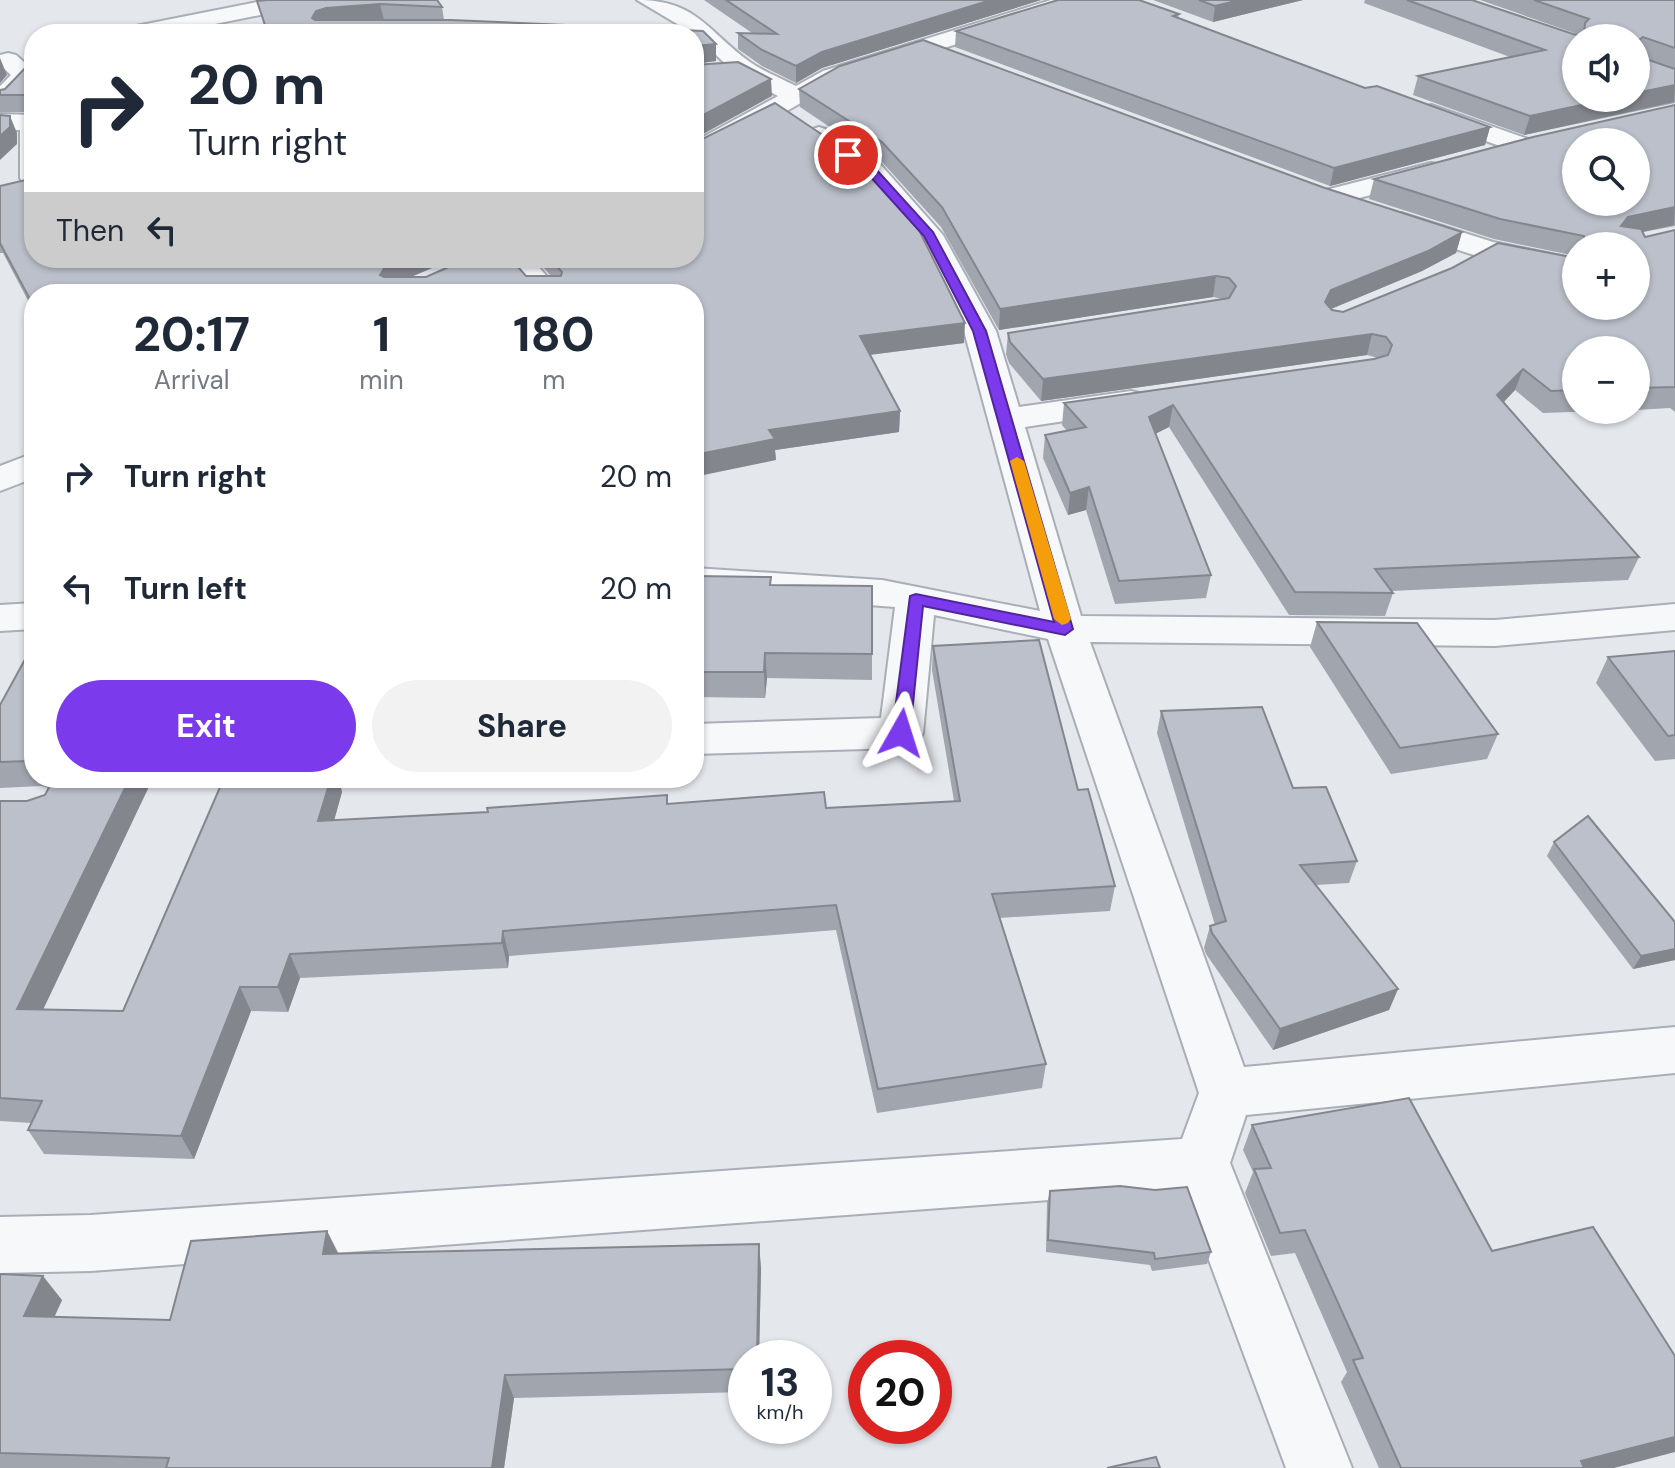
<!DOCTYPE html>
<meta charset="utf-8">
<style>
body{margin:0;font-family:"DM Sans",sans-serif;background:#f2f2f3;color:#1f2937;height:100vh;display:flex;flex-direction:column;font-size:30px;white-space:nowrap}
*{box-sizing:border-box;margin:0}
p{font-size:26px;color:#747a83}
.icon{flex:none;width:44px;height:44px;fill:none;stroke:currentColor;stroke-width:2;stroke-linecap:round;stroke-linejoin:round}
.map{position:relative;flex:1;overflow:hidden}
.sheet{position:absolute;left:24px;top:284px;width:680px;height:504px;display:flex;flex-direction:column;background:#fff;border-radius:32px;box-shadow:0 2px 6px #0004}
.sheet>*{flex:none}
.guide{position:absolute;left:24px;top:24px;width:680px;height:244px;border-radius:32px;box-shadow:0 2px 6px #0004;background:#fff;color:#1f2937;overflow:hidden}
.controls{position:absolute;left:1562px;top:24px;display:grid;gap:16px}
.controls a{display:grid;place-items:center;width:88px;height:88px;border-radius:50%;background:#fff;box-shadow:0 2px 6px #0004;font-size:40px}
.speed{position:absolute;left:728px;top:1340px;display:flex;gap:16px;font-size:40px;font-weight:700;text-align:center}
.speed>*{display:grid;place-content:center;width:104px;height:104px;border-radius:50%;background:#fff;box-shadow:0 2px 6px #0004;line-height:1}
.speed small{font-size:20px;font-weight:400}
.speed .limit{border:12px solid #d22;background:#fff;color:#111}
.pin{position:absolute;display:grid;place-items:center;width:68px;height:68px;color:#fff;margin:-34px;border:4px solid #fff;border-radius:50%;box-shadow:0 2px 8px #0007}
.me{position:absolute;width:88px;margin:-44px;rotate:6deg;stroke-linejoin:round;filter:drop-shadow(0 0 6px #0008)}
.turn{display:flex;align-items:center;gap:28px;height:168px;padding:0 32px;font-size:36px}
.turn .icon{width:104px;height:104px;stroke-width:2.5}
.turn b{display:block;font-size:56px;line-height:68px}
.then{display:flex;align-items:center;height:76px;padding:0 32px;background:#0003;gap:16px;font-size:30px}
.eta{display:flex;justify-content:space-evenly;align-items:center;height:136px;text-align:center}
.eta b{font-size:48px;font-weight:700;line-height:56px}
.primary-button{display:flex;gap:16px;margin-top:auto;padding:16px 32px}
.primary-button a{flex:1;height:92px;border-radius:48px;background:#7c3aed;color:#fff;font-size:32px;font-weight:700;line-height:92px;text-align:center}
.primary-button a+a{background:#f2f2f3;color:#1f2937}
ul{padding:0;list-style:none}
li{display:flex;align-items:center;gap:24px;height:112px;padding:0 32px}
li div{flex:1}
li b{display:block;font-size:30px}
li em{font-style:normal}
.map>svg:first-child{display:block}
</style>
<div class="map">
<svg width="1675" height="1468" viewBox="0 0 1675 1468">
<rect width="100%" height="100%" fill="#e4e7ec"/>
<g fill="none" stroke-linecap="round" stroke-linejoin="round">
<defs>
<g id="minor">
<polygon points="267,0 311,0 300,7 165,34 120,34 123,29 131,27"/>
<path d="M637 0C697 0 707 31 750 62 764 72 781 78 796 86L823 71 1051 0H1084L1081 5 839 81 703 159 694 161V142L778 96 735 73 694 34Z"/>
<polygon points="8,53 16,55 33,70 34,79 9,104 0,106 0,86 11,75 0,65 0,55"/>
<polygon points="1431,105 1531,140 1535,146 1531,152 1522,154 1422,118 1418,113 1422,108"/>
<polygon points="0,114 34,115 34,186 24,184 20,178 20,130 0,130"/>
<polygon points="819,127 828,130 880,164 943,235 996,331 1019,407 1131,391 1143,394 1148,401 1143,408 1131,411 1025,427 1081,616 1495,620 1675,604 1675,630 1495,646 1090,642 1244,1067 1675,1027 1675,1073 1246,1115 1230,1163 1352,1468 1286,1468 1183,1190 91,1271 0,1273 0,1217 91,1215 1182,1139 1199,1093 1048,639 934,615 923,733 917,744 901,748 694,754 694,724 881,718 895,607 694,592 694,568 882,580 1040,611 964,331 916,238 862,176 810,140 806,135 810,130"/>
<polygon points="1431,163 1441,165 1444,171 1441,177 1328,206 1318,204 1314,198 1318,192"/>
<polygon points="1401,213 1493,242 1576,259 1576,277 1477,256 1391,228 1387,222 1391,216"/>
<polygon points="500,258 531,258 562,294 531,294"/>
<polygon points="34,453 34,478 0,491 0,466"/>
<polygon points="34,603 34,629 0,631 0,605"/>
</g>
</defs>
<use href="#minor" stroke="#a9aeb7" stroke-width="4"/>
<use href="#minor" fill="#f7f8fa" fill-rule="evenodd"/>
</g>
<g fill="#a1a5ae">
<polygon points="267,0 437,0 442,7 444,20 703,31 716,44 716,61 694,64 694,34 267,34 257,1"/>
<polygon points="704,0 1041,0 822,68 796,83 762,66 738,49 738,33 752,33"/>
<polygon points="1153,0 1303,0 1213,22"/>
<polygon points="1365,0 1472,0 1573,34 1580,35 1480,0 1675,0 1675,103 1524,135 1413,95 1418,76 1510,57 1364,3"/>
<polygon points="1179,14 1178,18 1365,88 1490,127 1485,145 1330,186 955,47 956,31"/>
<polygon points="34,65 34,117 32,112 0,112 0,90 5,89"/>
<polygon points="799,89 1322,187 1462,232 1456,253 1422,271 1331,309 1343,312 1576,306 1636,246 1576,246 1576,256 1494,239 1369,199 1374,179 1675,105 1675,226 1643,232 1645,237 1675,230 1675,412 1670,408 1636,410 1636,350 1576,350 1576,410 1628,410 1543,413 1515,390 1504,402 1639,557 1628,580 1391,591 1393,593 1385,616 1289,615 1169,427 1155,434 1211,575 1206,598 1115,604 1086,510 1068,515 1043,458 1045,435 1067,431 1062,425 1064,403 1378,358 1367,355 1041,401 1009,363 1006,354 1008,333 1223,299 1213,297 999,330 941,227 882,162 800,107"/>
<polygon points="0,186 34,258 456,258 411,277 551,276 535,258 694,258 964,343 870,355 900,411 899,432 775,450 776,460 694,294 34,294 34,312 3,253 0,253"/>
<polygon points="771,577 771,585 872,586 872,680 767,678 765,698 694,697 694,584"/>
<polygon points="1317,622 1498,734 1487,759 1391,774 1310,647"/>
<polygon points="34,643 34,778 153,778 43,1009 123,1011 224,778 338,778 342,792 334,820 668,804 826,808 954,801 932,670 933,646 1078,790 1115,886 1110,911 999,918 1046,1064 1042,1088 877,1113 836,930 509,956 508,968 300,978 288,1012 251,1011 194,1159 44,1154 28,1130 32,1123 0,1121 0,801 27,801 45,795 48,788 41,786 0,788 0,705"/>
<polygon points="1675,651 1675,759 1655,761 1596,683 1608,657"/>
<polygon points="1161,711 1293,788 1357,861 1349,883 1316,885 1398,989 1389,1010 1273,1050 1206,954 1204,948 1210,926 1215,925 1157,733"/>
<polygon points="1554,842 1675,922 1675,960 1633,969 1547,856"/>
<polygon points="1252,1125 1492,1251 1614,1468 1379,1468 1341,1382 1347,1372 1295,1253 1271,1256 1245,1193 1253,1172 1243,1150"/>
<polygon points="1050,1191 1211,1252 1207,1264 1152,1271 1150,1265 1046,1252 1047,1203"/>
<polygon points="327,1231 339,1254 759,1244 761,1269 759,1358 746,1358 746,1392 514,1398 504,1468 0,1468 0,1274 62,1300 54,1317 170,1320"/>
</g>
<g fill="#83868d">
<polygon points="991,0 1041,0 822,68 796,83 796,66 822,52"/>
<polygon points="1240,0 1303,0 1213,22 1215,6"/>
<polygon points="380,4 384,20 319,27 312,18 316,11 326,8"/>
<polygon points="716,44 716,61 694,64 694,46"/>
<polygon points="0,58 7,75 0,83"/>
<polygon points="771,79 772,96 694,139 694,120"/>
<polygon points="1675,85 1674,102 1524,135 1530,116 1614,98 1636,98 1636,93"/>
<polygon points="10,116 17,133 17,144 0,160 0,136"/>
<polygon points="1490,127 1485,145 1330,186 1334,168"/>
<polygon points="1675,207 1674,225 1620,237 1621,226 1628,217"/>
<polygon points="1462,232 1456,253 1422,271 1326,311 1325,302 1331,290"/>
<polygon points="405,258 456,258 391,285 380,275 386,265"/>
<polygon points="1216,276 1213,297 999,330 1000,309"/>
<polygon points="965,323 964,343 859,356 860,336"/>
<polygon points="1372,334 1367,355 1041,401 1043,379"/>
<polygon points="1523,369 1515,390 1489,417 1497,395"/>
<polygon points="1173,405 1169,427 1145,439 1149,417"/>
<polygon points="900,411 899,432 775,450 776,460 694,477 694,455 769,430"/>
<polygon points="1089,487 1086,510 1068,515 1070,493"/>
<polygon points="765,653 767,678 765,698 764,672"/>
<polygon points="130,778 153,778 32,1033 17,1009"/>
<polygon points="331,778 338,778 342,792 327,846 318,821"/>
<polygon points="503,931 509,956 508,968 502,943"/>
<polygon points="1675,949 1675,960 1633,969 1641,956"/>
<polygon points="290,954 300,978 288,1012 278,987"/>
<polygon points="240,987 251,1011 194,1159 181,1136"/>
<polygon points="1398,989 1389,1010 1273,1050 1280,1029"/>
<polygon points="327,1231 339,1256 323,1254"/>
<polygon points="759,1244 761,1269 759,1358 757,1358"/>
<polygon points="43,1276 62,1300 44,1340 24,1316"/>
<polygon points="505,1375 514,1398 504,1468 492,1468"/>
<polygon points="1675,1437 1675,1452 1614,1468 1575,1468 1581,1461"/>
</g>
<g fill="#bbc0ca" stroke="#83868d" stroke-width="2" fill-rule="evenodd">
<polygon points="267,0 437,0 442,7 380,4 326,8 316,11 312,18 315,20 451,20 703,31 716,44 694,46 694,34 268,34 257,1"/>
<polygon points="726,0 991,0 822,52 796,66 762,50 738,33 777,34"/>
<polygon points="1058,0 1139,0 1179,14 1173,16 1365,88 1377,86 1490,127 1334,168 956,31"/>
<polygon points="1199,0 1240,0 1215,6"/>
<polygon points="1407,0 1472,0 1573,34 1584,36 1585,23 1589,19 1534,0 1675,0 1675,48 1643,37 1639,40 1640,57 1675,69 1675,85 1636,93 1636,38 1576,38 1576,98 1614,98 1530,116 1418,76 1545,50"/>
<path d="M923 40 1322 187 1462 232 1428 251 1331 290 1325 302 1332 310 1343 312 1452 268 1498 243 1576 258V306H1636V246H1585L1584 236 1500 219 1374 179 1533 137 1675 105V207L1628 217 1621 226 1641 229 1645 237 1675 230V387L1636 388V350H1576V390L1551 391 1523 369 1497 395 1639 557 1375 569 1393 593 1295 592 1173 405 1149 417 1211 575 1119 581 1089 487 1070 493 1045 435 1086 427 1064 403 1374 359 1388 355 1392 345 1386 337 1372 334 1043 379 1010 342 1008 333 1229 298 1236 286 1229 278 1216 276 1000 309 942 207 882 142 799 89 840 66ZM1576 142H1636V202H1576Z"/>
<polygon points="31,62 34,65 34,105 31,108 28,95 0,95 0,90 5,89"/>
<polygon points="738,62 771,79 694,120 694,65"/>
<polygon points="775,103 860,160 914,220 965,323 860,336 900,411 769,430 775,439 694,455 694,294 34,294 34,305 32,303 0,243 0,186 34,178 34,258 405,258 386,265 380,275 384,277 426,277 469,258 510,258 526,276 561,276 562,272 549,258 694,258 694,143"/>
<polygon points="0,115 10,116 10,127 0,136"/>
<polygon points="698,576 771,577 770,585 872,586 872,654 765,653 764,672 694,672 694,584 697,584"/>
<polygon points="1317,622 1417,623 1498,734 1400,748"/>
<polygon points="1039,640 1078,790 1088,789 1115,886 992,894 1046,1064 878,1089 836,905 503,931 502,943 290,954 278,987 240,987 181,1136 28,1130 42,1101 0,1098 0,801 27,801 45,795 53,780 52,778 130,778 17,1009 123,1011 224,778 331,778 318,821 488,812 487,808 667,795 667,804 824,792 826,808 960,801 933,646"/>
<polygon points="34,643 34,763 28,761 0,762 0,705"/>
<polygon points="1675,651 1675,735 1668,736 1608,657"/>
<polygon points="1262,707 1293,788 1326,787 1357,861 1300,865 1398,989 1280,1029 1212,933 1210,926 1226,921 1161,711"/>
<polygon points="1588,816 1675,922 1675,949 1641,956 1554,842"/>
<polygon points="1409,1098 1492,1251 1593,1227 1675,1356 1675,1437 1581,1461 1584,1468 1401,1468 1353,1360 1363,1358 1305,1230 1280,1233 1254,1169 1271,1168 1252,1125"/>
<polygon points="1120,1186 1155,1190 1187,1187 1211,1252 1155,1259 1154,1253 1048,1240 1050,1191"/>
<polygon points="327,1231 323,1254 759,1244 757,1358 746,1358 746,1369 505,1375 492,1468 166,1468 169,1458 0,1453 0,1274 43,1276 24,1316 170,1320 191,1241"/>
<polygon points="1156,1457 1160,1468 1107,1468"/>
</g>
<polygon fill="#7c3aed" stroke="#51269a" stroke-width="2" points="848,151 875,168 933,232 986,331 1073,629 1065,635 923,606 910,733 901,740 892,733 910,596 916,594 1054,622 973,331 924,236 867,173 844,157 844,152"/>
<polygon fill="#f59e0b" points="1017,457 1024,461 1071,619 1068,623 1062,625 1054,619 1010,461"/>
</svg>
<div class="controls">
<a><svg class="icon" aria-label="sound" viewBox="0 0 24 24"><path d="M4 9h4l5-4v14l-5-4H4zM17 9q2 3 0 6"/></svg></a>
<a><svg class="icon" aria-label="search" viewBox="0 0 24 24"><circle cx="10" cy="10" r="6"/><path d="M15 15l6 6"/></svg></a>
<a>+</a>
<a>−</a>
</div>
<div class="speed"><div>13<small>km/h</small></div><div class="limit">20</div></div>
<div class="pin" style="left:848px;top:155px;background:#d93025"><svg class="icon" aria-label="arrive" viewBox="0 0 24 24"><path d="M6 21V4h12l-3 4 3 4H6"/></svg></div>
<svg class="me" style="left:901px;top:733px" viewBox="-20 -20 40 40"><path d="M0-17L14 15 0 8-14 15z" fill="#7c3aed" stroke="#fff" stroke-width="4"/></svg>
<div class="guide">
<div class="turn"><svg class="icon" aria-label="right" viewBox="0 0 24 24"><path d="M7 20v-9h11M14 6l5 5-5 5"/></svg><div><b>20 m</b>Turn right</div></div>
<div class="then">Then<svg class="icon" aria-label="left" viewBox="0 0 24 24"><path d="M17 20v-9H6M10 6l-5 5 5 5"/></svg></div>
</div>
<section class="sheet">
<div class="eta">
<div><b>20:17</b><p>Arrival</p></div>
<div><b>1</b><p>min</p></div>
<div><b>180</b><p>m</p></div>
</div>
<ul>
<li><svg class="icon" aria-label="right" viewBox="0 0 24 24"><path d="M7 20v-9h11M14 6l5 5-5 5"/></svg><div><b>Turn right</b></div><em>20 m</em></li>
<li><svg class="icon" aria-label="left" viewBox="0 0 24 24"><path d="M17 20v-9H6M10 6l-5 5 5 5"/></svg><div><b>Turn left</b></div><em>20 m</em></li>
</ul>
<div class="primary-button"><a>Exit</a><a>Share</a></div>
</section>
</div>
